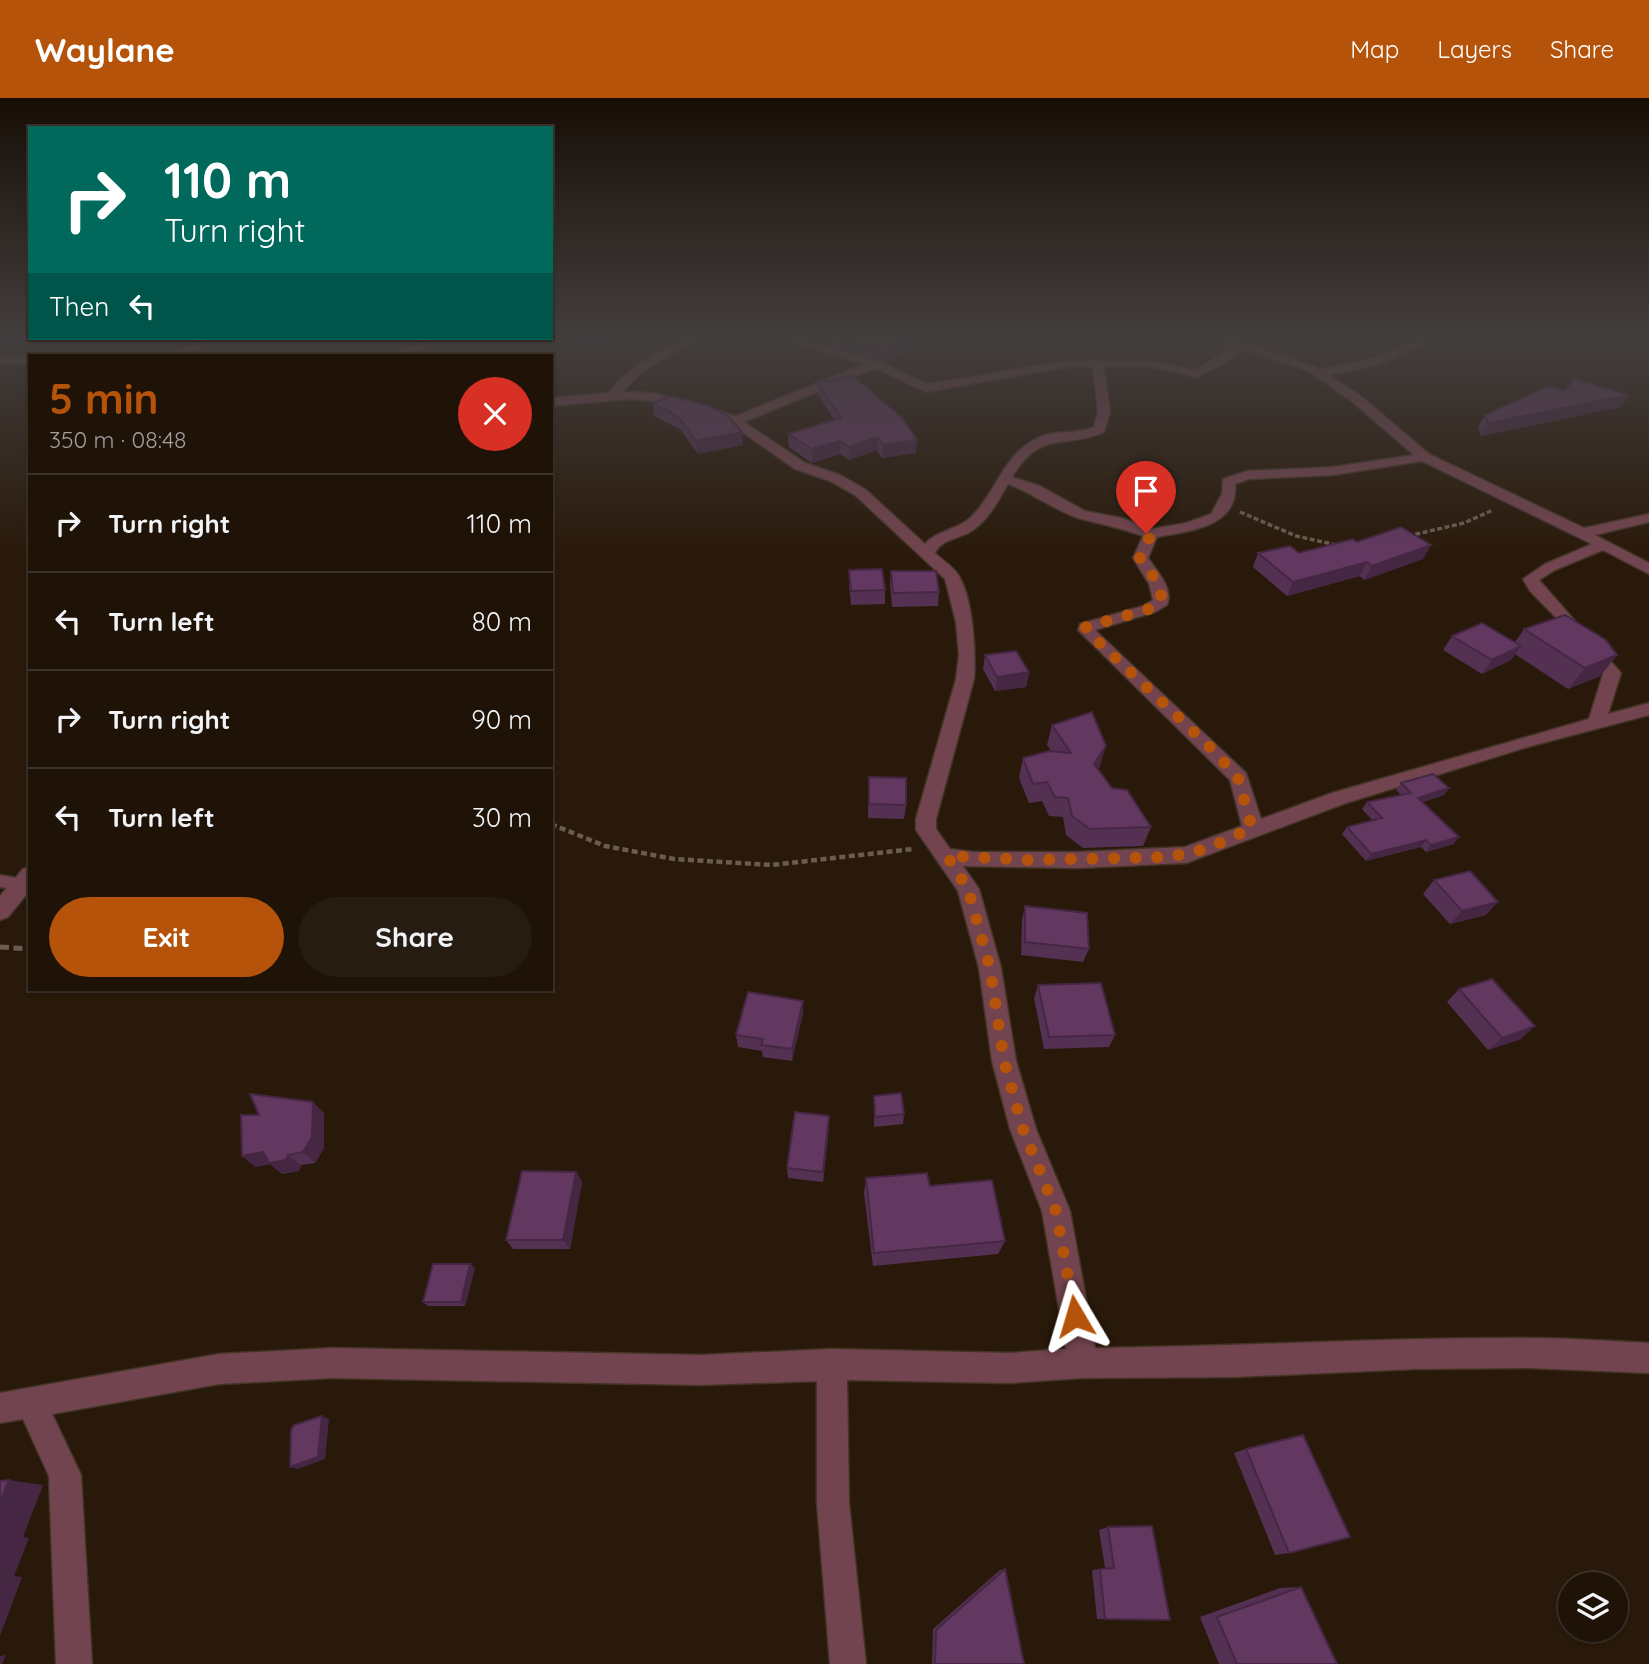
<!DOCTYPE html>
<html lang="en">
<head>
<meta charset="utf-8">
<style>
	body { margin:0; font-family:Quicksand,sans-serif; background:#271c12; color:#f1f3f6; height:100vh; display:flex; flex-direction:column; font-size:26px; white-space:nowrap }
	* { box-sizing:border-box; margin:0 }
	p { font-size:23px; color:#a19e9c }
	.icon { flex:none; width:38px; height:38px; fill:none; stroke:currentColor; stroke-width:2; stroke-linecap:round; stroke-linejoin:round }
	.map { position:relative; flex:1; overflow:hidden }
	.side { position:absolute; left:28px; top:256px; width:525px; height:637px; display:flex; flex-direction:column; background:#1f1308; border-radius:0px; box-shadow:0 2px 5px #0004,0 0 0 2px #3c3229 }
	.side>* { flex:none }
	.hud { position:absolute; left:28px; top:28px; width:525px; height:214px; border-radius:0px; box-shadow:0 2px 5px #0004,0 0 0 2px #3c3229; background:#00695c; color:#fff; overflow:hidden }
	.buttons { position:absolute; left:1558px; top:1474px; display:grid; gap:14px }
	.buttons a { display:grid; place-items:center; width:70px; height:70px; border-radius:50%; background:#1f1308; box-shadow:0 2px 5px #0004,0 0 0 2px #3c3229; font-size:35px }
	.pin { position:absolute; display:grid; place-items:center; width:60px; height:60px; color:#fff; margin:-72px -30px; border-radius:50% 50% 50% 0; rotate:-45deg; box-shadow:0 0 7px #0007 }
	.pin .icon { rotate:45deg }
	.me { position:absolute; width:77px; margin:-38px; rotate:353deg; stroke-linejoin:round; filter:drop-shadow(0 0 5px #0008) }
	.turn { display:flex; align-items:center; gap:24px; height:147px; padding:0 21px; font-size:32px }
	.turn .icon { width:91px; height:91px; stroke-width:2.5 }
	.turn b { display:block; font-size:49px; line-height:60px }
	.then { display:flex; align-items:center; height:66px; padding:0 21px; background:#0003; gap:14px; font-size:26px }
	.round { display:grid; place-items:center; flex:none; width:74px; height:74px; border-radius:37px; background:#271c12 }
	.overview { display:flex; align-items:center; justify-content:space-between; height:119px; padding:0 21px }
	h1 { font-size:42px; font-weight:800; line-height:52px; color:#b45309 }
	.button { display:flex; gap:14px; margin-top:auto; padding:14px 21px }
	.button a { flex:1; height:80px; border-radius:42px; background:#b45309; color:#fff; font-size:28px; font-weight:800; line-height:80px; text-align:center }
	.button a+a { background:#271c12; color:#f1f3f6 }
	ul { padding:0; list-style:none }
	li { display:flex; align-items:center; gap:21px; height:98px; padding:0 21px; border-top:2px solid #3c3229 }
	li div { flex:1 }
	li b { display:block; font-size:26px }
	li em { font-style:normal }
	header { display:flex; align-items:center; gap:42px; box-sizing:border-box; height:98px; padding:0 35px; background:#b45309; color:#fff }
	header strong { font-size:33px }
	nav { display:flex; gap:38px; margin-inline-start:auto; font-size:24px }
	.map>svg:first-child { display:block }
</style>
</head>
<body>
<header>
<strong>Waylane</strong>
<nav><a>Map</a><a>Layers</a><a>Share</a></nav>
</header>
<div class="map">
<svg width="1649" height="1566" viewBox="0 0 1649 1566">
	<rect width="100%" height="100%" fill="#29190a"/>
	<g fill="none" stroke-linecap="round" stroke-linejoin="round">
		<defs>
			<polygon id="lane" points="0,777 28,782 30,786 22,792 0,789"/>
			<g id="street">
				<polygon points="202,240 215,240 187,257 173,257"/>
				<polygon points="424,240 436,240 410,257 397,257"/>
				<path d="M688,240h12l-57,33 -21,21 31,1 83,23 128,-52 -80,-24 -1,-2h15l81,24 48,22 139,-23h86l44,9 30,-19 -2,-8 -10,-5h27l-3,3 83,28 52,-10 50,-21h13l-56,26 -51,11 33,22 67,57 155,74 65,-14v8l-54,13 54,28v11l-46,-24 -48,20 -16,10 82,93 -13,41 41,-11v12l-118,31 -185,57 -160,60 -108,5 -115,-2 16,23 22,79 15,93 20,68 34,82 25,137c144,-1 288,-11 432,-10 40,0 81,3 122,5v30l-120,-5 -114,1 -180,8 -152,1 -73,5 -163,-3 2,123 17,161h-36l-13,-161v-122l-117,4 -367,-7 -114,6 -167,30 29,61 11,189h-36l-7,-188 -26,-57 -23,4v-30l219,-39 114,-6 367,7 132,-6 178,4 56,-4 -24,-138 -32,-82 -18,-68 -13,-93 -21,-77 -42,-61v-11l40,-140 3,-24 -3,-33 -11,-43 -90,-84 -25,-14 -35,-12 -67,-47 -17,-6 -58,-15 -25,-2 -77,7v-8l58,-5c19,-28 50,-40 79,-55zM1236,249l73,24 45,32 60,52 -81,12 -86,4 -24,8 -1,15 -11,20 -25,9 -34,6 -30,-11 -37,-7 -45,-25 -28,-9c30,-49 51,-27 92,-45l6,-20 -6,-45h48l45,10 27,-13 12,-10zM1066,269h27l5,45 -4,15c-18,8 -40,2 -58,12 -33,16 -40,54 -65,78 -13,13 -34,13 -46,27l-60,-55 -25,-14 -35,-12 -61,-41 131,-54 51,24zM1422,363l170,83 -47,20 -22,15 7,12 38,39 35,44 -14,45 -257,74 -71,26 -15,-46 -151,-143 60,-18 12,-7c7,-16 -10,-34 -19,-47l9,-21c32,-6 82,-10 78,-53l14,-5 84,-4zM1008,386c25,9 46,26 70,34 22,6 43,10 65,18l-10,22 16,26 4,16 -10,6 -63,18 -2,6 152,150 12,46 -57,21 -107,5h-105l-23,-3 -14,-20v-10l38,-140c2,-28 -1,-79 -15,-103 -5,-9 -17,-16 -24,-23 7,-15 26,-14 38,-23 16,-11 25,-29 35,-46z"/>
				<rect x="0" y="259" width="30" height="6"/>
				<polygon points="30,769 30,792 8,819 0,822 0,798 23,771"/>
			</g>
		</defs>
		<!-- lane casing -->
		<use href="#lane" stroke="#433425" stroke-width="3"/>
		<!-- street casing -->
		<use href="#street" stroke="#433425" stroke-width="3"/>
		<!-- path-far2 -->
		<g stroke="#6b5c4f" stroke-width="3.5" stroke-dasharray="5 2.5" stroke-linecap="butt">
			<polyline points="1240,414 1296,438 1337,447"/>
			<polyline points="1408,438 1464,425 1493,412"/>
		</g>
		<!-- path-far1 -->
		<polyline stroke="#6b5c4f" stroke-width="4.5" stroke-dasharray="6 3.5" stroke-linecap="butt" points="551,726 605,748 674,761 772,767 913,751"/>
		<!-- path -->
		<polyline stroke="#6b5c4f" stroke-width="5" stroke-dasharray="9 4.5" stroke-linecap="butt" points="0,849 30,851"/>
		<!-- lane -->
		<use href="#lane" fill="#72444f" fill-rule="evenodd"/>
		<!-- street -->
		<use href="#street" fill="#72444f" fill-rule="evenodd"/>
	</g>
	<!-- wall -->
	<g fill="#543053">
		<polygon points="808,240 904,240 904,244 906,245 906,255 885,264"/>
		<polygon points="818,284 916,355 882,360 877,352 849,362 840,356 812,365 789,349 788,336 834,322 818,296"/>
		<polygon points="1564,293 1629,297 1621,309 1481,338 1478,329 1485,317"/>
		<polygon points="653,305 743,347 698,356 681,332 654,318"/>
		<polygon points="1357,444 1423,461 1364,482 1360,478 1287,498 1253,469 1258,455 1299,455"/>
		<polygon points="849,472 885,492 885,506 851,507 849,486"/>
		<polygon points="891,473 939,494 938,508 892,509 890,487"/>
		<polygon points="1524,531 1617,557 1600,578 1568,591 1515,556 1511,562 1482,576 1443,552 1452,538 1515,544"/>
		<polygon points="985,557 1029,574 1026,589 995,593 983,571"/>
		<polygon points="1052,627 1100,668 1098,671 1112,690 1151,729 1143,748 1083,750 1066,737 1063,719 1049,718 1042,703 1029,705 1019,680 1023,660 1052,654 1047,647"/>
		<polygon points="869,679 906,707 904,721 868,720"/>
		<polygon points="1401,685 1449,690 1444,697 1423,704 1454,746 1426,754 1421,749 1366,763 1342,736 1347,729 1373,723 1362,711 1367,704 1401,697 1396,692"/>
		<polygon points="1434,782 1486,817 1450,826 1423,796"/>
		<polygon points="1025,808 1089,851 1083,864 1021,857 1022,822"/>
		<polygon points="1038,887 1115,937 1109,949 1044,951 1034,900"/>
		<polygon points="1459,891 1521,941 1488,952 1447,904"/>
		<polygon points="803,903 803,915 792,963 763,959 762,953 738,949 736,937"/>
		<polygon points="874,998 904,1016 903,1026 874,1029"/>
		<polygon points="324,1015 324,1050 315,1065 301,1067 299,1073 282,1076 270,1066 255,1069 259,1017"/>
		<polygon points="829,1018 829,1029 823,1084 788,1080 787,1070"/>
		<polygon points="576,1074 582,1084 570,1151 513,1151 506,1142"/>
		<polygon points="866,1080 930,1088 1005,1143 998,1156 873,1168 864,1095"/>
		<polygon points="475,1170 465,1208 428,1208 423,1204"/>
		<polygon points="1246,1351 1289,1455 1275,1457 1234,1355"/>
		<polygon points="1108,1429 1170,1522 1097,1521 1092,1472 1105,1470 1099,1432"/>
		<polygon points="1005,1471 1024,1566 932,1566 933,1531 1000,1472"/>
		<polygon points="1301,1489 1337,1566 1219,1566 1200,1519 1280,1490"/>
	</g>
	<!-- shaded-wall -->
	<g fill="#452743">
		<polygon points="0,240 6,240 0,251"/>
		<polygon points="590,240 599,240 590,243"/>
		<polygon points="904,240 904,246 906,245 906,255 885,264 886,254 898,242"/>
		<polygon points="1629,297 1621,309 1481,338 1488,325"/>
		<polygon points="742,334 743,347 698,356 696,343"/>
		<polygon points="878,339 877,352 849,362 849,349"/>
		<polygon points="917,342 916,355 882,360 883,347"/>
		<polygon points="840,343 840,356 812,365 812,351"/>
		<polygon points="1431,447 1423,461 1364,482 1372,468"/>
		<polygon points="1367,464 1360,478 1287,498 1293,484"/>
		<polygon points="1521,548 1511,562 1482,576 1492,562"/>
		<polygon points="1617,557 1600,578 1568,591 1585,570"/>
		<polygon points="1029,574 1026,589 995,593 997,579"/>
		<polygon points="1106,648 1100,668 1088,685 1094,666"/>
		<polygon points="1449,690 1444,697 1413,707 1418,700"/>
		<polygon points="1459,739 1454,746 1426,754 1431,747"/>
		<polygon points="1426,742 1421,749 1366,763 1371,756"/>
		<polygon points="1498,804 1486,817 1450,826 1462,813"/>
		<polygon points="803,903 803,915 792,963 792,951"/>
		<polygon points="1535,928 1521,941 1488,952 1502,940"/>
		<polygon points="313,1004 324,1015 324,1050 315,1065 303,1054"/>
		<polygon points="829,1018 829,1029 823,1084 823,1074"/>
		<polygon points="263,1054 288,1057 301,1067 299,1073 282,1076 270,1066 255,1069 242,1058"/>
		<polygon points="576,1074 582,1084 570,1151 563,1142"/>
		<polygon points="470,1166 475,1170 465,1208 461,1204"/>
		<polygon points="322,1318 329,1321 325,1361 298,1371 290,1369"/>
		<polygon points="9,1382 43,1387 23,1439 29,1440 14,1478 22,1479 0,1538 0,1404"/>
		<polygon points="6,1557 2,1566 0,1566 0,1558"/>
	</g>
	<!-- building -->
	<g fill="#623860" stroke="#452743" stroke-width="2">
		<polygon points="838,240 903,240 898,242 906,245 886,254"/>
		<polygon points="853,278 901,319 917,342 883,347 878,339 849,349 840,343 812,351 788,336 841,320 818,284"/>
		<polygon points="1574,281 1629,297 1488,325 1485,317 1549,288 1564,293"/>
		<polygon points="671,298 709,308 727,317 742,334 696,343 679,319 653,305"/>
		<polygon points="1401,429 1431,447 1372,468 1367,464 1293,484 1258,455 1290,448 1299,455 1353,441 1357,444"/>
		<polygon points="882,471 885,492 851,493 849,472"/>
		<polygon points="891,473 936,473 939,494 893,495"/>
		<polygon points="1565,517 1606,542 1617,557 1585,570 1524,531"/>
		<polygon points="1482,525 1521,548 1492,562 1452,538"/>
		<polygon points="1016,553 1029,574 997,579 985,557"/>
		<polygon points="1092,614 1106,648 1094,666 1112,690 1127,692 1151,729 1090,731 1072,718 1068,700 1055,699 1047,684 1033,686 1023,660 1049,653 1071,655 1052,627"/>
		<polygon points="1433,676 1449,690 1418,700 1459,739 1431,747 1426,742 1371,756 1347,729 1382,720 1367,704 1411,695 1401,685"/>
		<polygon points="869,679 906,680 906,707 869,706"/>
		<polygon points="1470,773 1498,804 1462,813 1434,782"/>
		<polygon points="1025,808 1087,815 1089,851 1025,844"/>
		<polygon points="1492,881 1535,928 1502,940 1459,891"/>
		<polygon points="1101,885 1115,937 1049,939 1038,887"/>
		<polygon points="748,894 803,903 792,951 761,947 763,941 736,937"/>
		<polygon points="901,995 904,1016 875,1019 874,998"/>
		<polygon points="250,996 313,1004 312,1039 303,1054 288,1057 286,1062 269,1065 263,1054 242,1058 241,1017 259,1017"/>
		<polygon points="795,1014 829,1018 823,1074 787,1070"/>
		<polygon points="522,1073 576,1074 563,1142 506,1142"/>
		<polygon points="927,1075 930,1088 992,1082 1005,1143 874,1155 866,1080"/>
		<polygon points="433,1166 470,1166 461,1204 423,1204"/>
		<polygon points="322,1318 318,1359 290,1369 291,1332 294,1327"/>
		<polygon points="1303,1337 1350,1439 1289,1455 1246,1351"/>
		<polygon points="9,1382 0,1404 0,1383"/>
		<polygon points="1152,1428 1170,1522 1105,1521 1100,1471 1114,1470 1108,1429"/>
		<polygon points="1005,1471 1024,1566 935,1566 936,1532"/>
		<polygon points="1301,1489 1337,1566 1237,1566 1217,1519"/>
	</g>
	<!-- sky -->
	<linearGradient id="sky" x2="0" y2="1"><stop stop-color="#170e06"/><stop offset="0.52" stop-color="#433e3e"/><stop offset="1" stop-color="#433e3e" stop-opacity="0"/></linearGradient>
	<rect width="1649" height="459" fill="url(#sky)"/>
	<g fill="none" stroke-linecap="round" stroke-linejoin="round">
		<!-- route -->
		<path stroke="#b45309" stroke-width="12" stroke-dasharray="0 21.6" d="M1075,1218l-19,-105 -33,-82 -19,-68 -14,-93 -22,-79 -21,-33 83,4 140,-3 39,-9 43,-20 -14,-50 -25,-28 -127,-120v-3l63,-18 12,-7c2,-17 -12,-31 -21,-44l11,-24 -5,-1"/>
	</g>
</svg>
<div class="buttons">
<a><svg class="icon" aria-label="layers" viewBox="0 0 24 24"><path d="M12 4l9 5-9 5-9-5zM3 14l9 5 9-5"/></svg></a>
</div>
<div class="pin" style="left:1146px;top:435px;background:#d93025"><svg class="icon" aria-label="arrive" viewBox="0 0 24 24"><path d="M6 21V4h12l-3 4 3 4H6"/></svg></div>
<svg class="me" style="left:1075px;top:1218px" viewBox="-20 -20 40 40"><path d="M0-17L14 15 0 8-14 15z" fill="#b45309" stroke="#fff" stroke-width="4"/></svg>
<div class="hud">
<div class="turn"><svg class="icon" aria-label="right" viewBox="0 0 24 24"><path d="M7 20v-9h11M14 6l5 5-5 5"/></svg><div><b>110 m</b>Turn right</div></div>
<div class="then">Then<svg class="icon" aria-label="left" viewBox="0 0 24 24"><path d="M17 20v-9H6M10 6l-5 5 5 5"/></svg></div>
</div>
<section class="side">
<div class="overview"><div><h1>5 min</h1><p>350 m · 08:48</p></div><a class="round" style="background:#d93025;color:#fff"><svg class="icon" aria-label="close" viewBox="0 0 24 24"><path d="M6 6l12 12M18 6L6 18"/></svg></a></div>
<ul>
<li><svg class="icon" aria-label="right" viewBox="0 0 24 24"><path d="M7 20v-9h11M14 6l5 5-5 5"/></svg><div><b>Turn right</b></div><em>110 m</em></li>
<li><svg class="icon" aria-label="left" viewBox="0 0 24 24"><path d="M17 20v-9H6M10 6l-5 5 5 5"/></svg><div><b>Turn left</b></div><em>80 m</em></li>
<li><svg class="icon" aria-label="right" viewBox="0 0 24 24"><path d="M7 20v-9h11M14 6l5 5-5 5"/></svg><div><b>Turn right</b></div><em>90 m</em></li>
<li><svg class="icon" aria-label="left" viewBox="0 0 24 24"><path d="M17 20v-9H6M10 6l-5 5 5 5"/></svg><div><b>Turn left</b></div><em>30 m</em></li>
</ul>
<div class="button"><a>Exit</a><a>Share</a></div>
</section>
</div>
</body>
</html>
